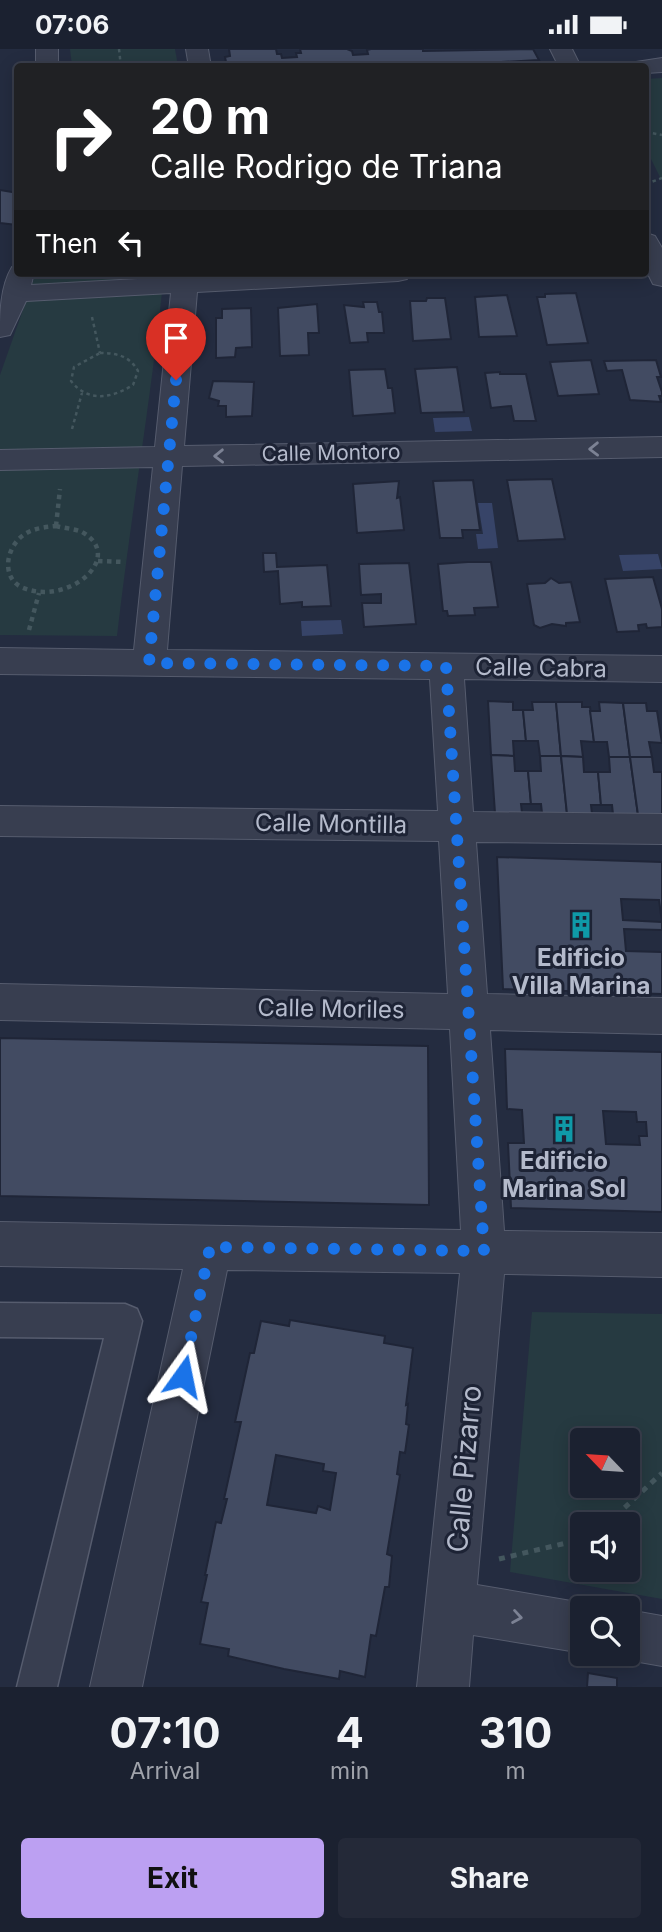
<!DOCTYPE html>
<html lang="en">
<head>
<meta charset="utf-8">
<style>
	body { margin:0; font-family:Inter,sans-serif; background:#242938; color:#f1f3f6; height:100vh; display:flex; flex-direction:column; font-size:26px; white-space:nowrap }
	* { box-sizing:border-box; margin:0 }
	p { font-size:23px; color:#a0a3ab }
	.icon { flex:none; width:38px; height:38px; fill:none; stroke:currentColor; stroke-width:2; stroke-linecap:round; stroke-linejoin:round }
	.map { position:relative; height:1638px; overflow:hidden }
	.sheet { display:flex; flex-direction:column; background:#1b2130; flex:1 }
	.sheet>* { flex:none }
	.guide { position:absolute; left:14px; top:14px; width:635px; height:214px; border-radius:7px; box-shadow:0 4px 18px #0003,0 0 0 2px #393e4c; background:#202124; color:#fff; overflow:hidden }
	.needle { width:46px; rotate:295deg }
	.buttons { position:absolute; left:570px; top:1379px; display:grid; gap:14px }
	.buttons a { display:grid; place-items:center; width:70px; height:70px; border-radius:7px; background:#1b2130; box-shadow:0 4px 18px #0003,0 0 0 2px #393e4c; font-size:35px }
	.pin { position:absolute; display:grid; place-items:center; width:60px; height:60px; color:#fff; margin:-72px -30px; border-radius:50% 50% 50% 0; rotate:-45deg; box-shadow:0 0 7px #0007 }
	.pin .icon { rotate:45deg }
	.me { position:absolute; width:77px; margin:-38px; rotate:12deg; stroke-linejoin:round; filter:drop-shadow(0 0 5px #0008) }
	.turn { display:flex; align-items:center; gap:24px; height:147px; padding:0 21px; font-size:32px }
	.turn .icon { width:91px; height:91px; stroke-width:2.5 }
	.turn b { display:block; font-size:49px; line-height:60px }
	.then { display:flex; align-items:center; height:66px; padding:0 21px; background:#0003; gap:14px; font-size:26px }
	.eta { display:flex; justify-content:space-evenly; align-items:center; height:119px; text-align:center }
	.eta b { font-size:42px; font-weight:700; line-height:49px }
	.button { display:flex; gap:14px; margin-top:auto; padding:14px 21px }
	.button a { flex:1; height:80px; border-radius:7px; background:#bca0f2; color:#111; font-size:28px; font-weight:700; line-height:80px; text-align:center }
	.button a+a { background:#242938; color:#f1f3f6 }
	.status { display:flex; justify-content:space-between; align-items:center; height:49px; padding:0 35px; background:#1b2130; direction:ltr }
	.status svg { height:19px; fill:currentColor }
	.map>svg:first-child { display:block }
</style>
</head>
<body>
<div class="status"><b>07:06</b><svg viewBox="0 0 49 12"><path d="M0 12V9h3v3zM5 12V6h3v6zM10 12V3h3v9zM15 12V0h3v12zM26 1h20v11H26zM47 4h2v5h-2z"/></svg></div>
<div class="map">
<svg width="662" height="1638" viewBox="0 0 662 1638">
	<rect width="100%" height="100%" fill="#242c40"/>
	<!-- green -->
	<g fill="#263a41" fill-rule="evenodd">
		<polygon points="70,0 175,0 178,17 72,17"/>
		<polygon points="662,29 662,132 646,100 646,30"/>
		<path d="M36,224h128c-12,121 -33,241 -47,363l-117,-1v-260z"/>
		<path d="M532,1263l130,2v285l-152,-27zM583,1391h45v46h-45zM628,1475v46h-45v-46z"/>
	</g>
	<!-- water -->
	<g fill="#374468">
		<polygon points="469,368 472,382 435,383 433,369"/>
		<polygon points="478,454 492,454 498,499 478,500 476,485 483,485"/>
		<polygon points="658,505 662,520 623,522 619,506"/>
		<polygon points="341,571 343,585 302,587 301,572"/>
	</g>
	<!-- building -->
	<g fill="#424b62" stroke="#1f2537" stroke-width="2" fill-rule="evenodd">
		<polygon points="229,0 276,0 277,5 281,5 282,9 297,8 296,4 301,4 300,0 347,0 352,2 353,6 368,5 367,1 371,0 423,0 423,2 533,0 539,11 412,18 217,18 216,13 226,13 225,8 230,7"/>
		<polygon points="0,141 18,144 17,176 0,174"/>
		<polygon points="576,244 588,294 547,296 537,248 545,248 545,245"/>
		<polygon points="507,246 517,287 479,288 475,248"/>
		<polygon points="427,249 445,249 451,290 413,292 410,252 426,252"/>
		<polygon points="363,253 377,253 379,263 382,263 384,284 367,284 368,293 350,294 344,256 364,258"/>
		<polygon points="317,255 319,284 308,284 309,306 280,307 278,259"/>
		<polygon points="251,259 252,298 236,299 235,308 216,309 216,269 222,269 222,260"/>
		<polygon points="591,311 599,345 558,347 550,313"/>
		<polygon points="656,311 661,328 657,328 662,343 662,347 659,347 661,353 630,351 622,321 607,322 604,312"/>
		<polygon points="457,318 464,363 421,364 415,320"/>
		<polygon points="385,320 388,339 392,339 395,364 353,367 349,321"/>
		<polygon points="500,323 500,325 526,325 536,372 514,372 511,357 491,359 485,324"/>
		<polygon points="213,332 254,333 252,367 226,368 226,357 218,357 219,352 209,349"/>
		<polygon points="552,430 565,490 518,492 507,431"/>
		<polygon points="473,431 480,481 462,481 463,489 440,489 433,432"/>
		<polygon points="399,432 397,449 400,448 404,481 357,484 353,435"/>
		<polygon points="263,504 276,504 277,518 327,516 331,557 302,558 302,553 280,555 278,522 264,523"/>
		<polygon points="468,513 491,513 498,558 474,559 475,566 448,567 447,562 443,562 438,515"/>
		<polygon points="409,514 416,575 364,578 362,554 381,554 381,545 361,546 359,515"/>
		<polygon points="653,528 662,560 662,578 647,579 646,575 638,576 639,582 617,583 605,530"/>
		<polygon points="551,529 559,534 571,533 580,573 566,574 566,577 552,575 540,579 534,576 527,535 545,534"/>
		<polygon points="488,652 513,653 513,661 523,661 526,692 513,692 514,707 491,706"/>
		<polygon points="532,653 556,653 561,707 540,707 538,692 526,692 523,661 533,661"/>
		<polygon points="556,653 582,653 582,658 590,658 594,693 581,692 583,708 561,707"/>
		<polygon points="599,653 623,654 630,708 609,708 607,693 594,693 590,662 600,662"/>
		<polygon points="623,654 646,654 647,662 657,662 662,694 649,693 652,708 630,708"/>
		<polygon points="491,706 514,707 515,722 528,722 531,755 521,755 522,764 495,764"/>
		<polygon points="540,707 561,707 567,765 542,764 541,755 531,755 528,722 541,722"/>
		<polygon points="561,707 583,708 584,723 598,723 601,756 591,756 592,765 567,765"/>
		<polygon points="609,708 630,708 638,766 613,765 612,756 601,756 598,723 610,723"/>
		<polygon points="630,708 652,708 654,723 662,723 662,766 638,766"/>
		<path d="M497,808l165,5v68l-38,-1 2,22 36,1v42l-159,-5zM621,850l38,1 3,22 -39,-2z"/>
		<polygon points="0,989 428,997 429,1156 0,1147"/>
		<path d="M505,1000l157,3v160l-151,-4 -3,-65h16l-2,-33 -15,-1zM603,1062l33,1 1,10h9l1,14h-8l1,9 -34,-1z"/>
		<path d="M290,1271l95,16 -1,7 29,5 -7,57 2,-1 -2,20 3,1 -4,28 -5,-1 -3,22 3,1 -13,79 5,2 -3,31h-4l-9,49 -5,-1 -6,42 -25,-6 -1,8 -55,-10 -56,-13 1,-7 -29,-5 8,-41 -7,-1 6,-27h-2l11,-53 5,1 6,-24h-3l17,-77h-6l15,-69h4l7,-32 28,5zM276,1406l48,9 -1,7 13,2 -6,37 -12,-4 -2,7 -49,-8z"/>
		<polygon points="588,1624 617,1629 617,1638 587,1638"/>
	</g>
	<g fill="none" stroke-linecap="round" stroke-linejoin="round">
		<defs>
			<polygon id="pedestrian" points="0,1254 125,1255 137,1260 142,1272 57,1638 17,1638 104,1289 0,1288"/>
			<g id="minor">
				<rect x="36" y="0" width="22" height="18"/>
				<polygon points="186,0 208,0 211,18 189,18"/>
				<polygon points="550,0 572,0 581,18 559,18"/>
				<polygon points="662,9 662,23 646,24 646,18 633,18 636,13"/>
				<polygon points="646,184 655,187 662,199 662,237 653,235 646,221"/>
				<path d="M18,217v7h16l-3,12 142,-8v-4h26v3l56,-3h156l-4,6 -9,2 -201,11 -13,154 478,-9v20l-480,9 -15,184 495,6v26l-198,-3 9,133 189,2v30l-186,-2 11,152 175,4v36l-172,-4 14,201 158,2v44l-158,-3 -27,311 106,18 13,5h-13v45l-110,-18 -4,52h-52l43,-414 -233,-3 -85,417h-52l93,-418 -183,-3v-44l461,8 -11,-201 -450,-9v-36l448,10 -9,-153 -439,-5v-30l438,5 -8,-132 -430,-5v-26l134,2 19,-183 -153,3v-20l155,-3 16,-154 -145,8 -16,34 -10,2c0,-23 0,-50 12,-70z"/>
				<polygon points="628,1561 662,1567 662,1617 628,1611 612,1605 628,1605"/>
			</g>
		</defs>
		<!-- pedestrian casing -->
		<use href="#pedestrian" stroke="#565c6e" stroke-width="3"/>
		<!-- minor casing -->
		<use href="#minor" stroke="#565c6e" stroke-width="2"/>
		<!-- path-far2 -->
		<g stroke="#44575e" stroke-width="2.5" stroke-dasharray="3.5 3.5" stroke-linecap="butt">
			<polyline points="119,0 121,18"/>
			<polyline points="646,83 662,86"/>
			<polyline points="646,135 662,129"/>
			<polyline points="92,268 100,304"/>
			<path d="M100,304c16,0 30,3 38,18l-5,14c-21,13 -45,18 -62,-4l3,-14z"/>
			<polyline points="72,380 82,344"/>
		</g>
		<!-- path-far1 -->
		<g stroke="#44575e" stroke-width="4.5" stroke-dasharray="4.5 4.5" stroke-linecap="butt">
			<path d="M56,477c8,2 19,3 26,6 45,25 -15,76 -61,55 -21,-11 -14,-42 4,-53 9,-6 21,-7 31,-8z"/>
			<polyline points="56,477 60,440"/>
			<polyline points="98,512 125,513"/>
			<polyline points="29,581 39,544"/>
		</g>
		<!-- path -->
		<g stroke="#44575e" stroke-width="5" stroke-dasharray="6 6" stroke-linecap="butt">
			<polyline points="607,1475 662,1424"/>
			<polyline points="499,1510 583,1490"/>
		</g>
		<!-- pedestrian -->
		<use href="#pedestrian" fill="#383e50" fill-rule="evenodd"/>
		<!-- minor -->
		<use href="#minor" fill="#383e50" fill-rule="evenodd"/>
	</g>
	<!-- one-way arrows -->
	<defs><path id="oneway-chevron" d="M-2-3.5L2.5 0L-2 3.5" fill="none" stroke-width="1.6" stroke-linecap="round" stroke-linejoin="round" transform="scale(1.75)"/></defs>
	<g stroke="#7c8294">
		<use href="#oneway-chevron" transform="translate(594 400) rotate(179)"/>
		<use href="#oneway-chevron" transform="translate(219 407) rotate(179)"/>
		<use href="#oneway-chevron" transform="translate(517 1568) rotate(9)"/>
	</g>
	<g fill="none" stroke-linecap="round" stroke-linejoin="round">
		<!-- route -->
		<polyline stroke="#1a73e8" stroke-width="12" stroke-dasharray="0 21.6" points="176,331 149,614 446,617 484,1202 210,1198 183,1327"/>
	</g>
	<!-- icons -->
	<defs>
		<symbol id="building-bare" viewBox="-9 -9 18 18"><path d="M-4-6H4V6H1V3H-1V6H-4ZM-2.5-4.3h1.7v1.8h-1.7ZM.8-4.3h1.7v1.8H.8ZM-2.5-1h1.7V.8h-1.7ZM.8-1h1.7V.8H.8Z" fill="#0f9aa8" stroke="#1d2335" stroke-width="2.5" paint-order="stroke"/></symbol>
	</defs>
	<g fill-rule="evenodd">
		<use href="#building-bare" x="562" y="857" width="38" height="38"/>
		<use href="#building-bare" x="545" y="1061" width="38" height="38"/>
	</g>
	<g text-anchor="middle" stroke-width="6" stroke-linejoin="round" paint-order="stroke">
		<!-- far-street labels -->
		<g font-size="21" fill="#b4bacb" stroke="#1d2335">
			<text transform="translate(331 404) rotate(-1)" y="7">Calle Montoro</text>
		</g>
		<!-- street labels -->
		<g font-size="24" fill="#b4bacb" stroke="#1d2335">
			<text transform="translate(541 619) rotate(1)" y="8">Calle Cabra</text>
			<text transform="translate(331 775) rotate(1)" y="8">Calle Montilla</text>
			<text transform="translate(331 960) rotate(1)" y="8">Calle Moriles</text>
		</g>
		<!-- poi labels -->
		<g font-size="24" font-weight="bold" fill="#b4bacb" stroke="#1d2335">
			<text x="581" y="917">Edificio<tspan x="581" dy="28">Villa Marina</tspan></text>
			<text x="564" y="1120">Edificio<tspan x="564" dy="28">Marina Sol</tspan></text>
		</g>
		<!-- near-street labels -->
		<g font-size="28" fill="#b4bacb" stroke="#1d2335">
			<text transform="translate(464 1420) rotate(-85)" y="10">Calle Pizarro</text>
		</g>
	</g>
</svg>
<div class="buttons">
<a><svg class="needle" viewBox="-14 -14 28 28"><path d="M0-13l5 13h-10z" fill="#e53935"/><path d="M0 13l5-13h-10z" fill="#a0a3ab"/></svg></a>
<a><svg class="icon" aria-label="sound" viewBox="0 0 24 24"><path d="M4 9h4l5-4v14l-5-4H4zM17 9q2 3 0 6"/></svg></a>
<a><svg class="icon" aria-label="search" viewBox="0 0 24 24"><circle cx="10" cy="10" r="6"/><path d="M15 15l6 6"/></svg></a>
</div>
<div class="pin" style="left:176px;top:331px;background:#d93025"><svg class="icon" aria-label="arrive" viewBox="0 0 24 24"><path d="M6 21V4h12l-3 4 3 4H6"/></svg></div>
<svg class="me" style="left:183px;top:1327px" viewBox="-20 -20 40 40"><path d="M0-17L14 15 0 8-14 15z" fill="#1a73e8" stroke="#fff" stroke-width="4"/></svg>
<div class="guide">
<div class="turn"><svg class="icon" aria-label="right" viewBox="0 0 24 24"><path d="M7 20v-9h11M14 6l5 5-5 5"/></svg><div><b>20 m</b>Calle Rodrigo de Triana</div></div>
<div class="then">Then<svg class="icon" aria-label="left" viewBox="0 0 24 24"><path d="M17 20v-9H6M10 6l-5 5 5 5"/></svg></div>
</div>
</div>
<section class="sheet">
<div class="eta">
<div><b>07:10</b><p>Arrival</p></div>
<div><b>4</b><p>min</p></div>
<div><b>310</b><p>m</p></div>
</div>
<div class="button"><a>Exit</a><a>Share</a></div>
</section>
</body>
</html>
